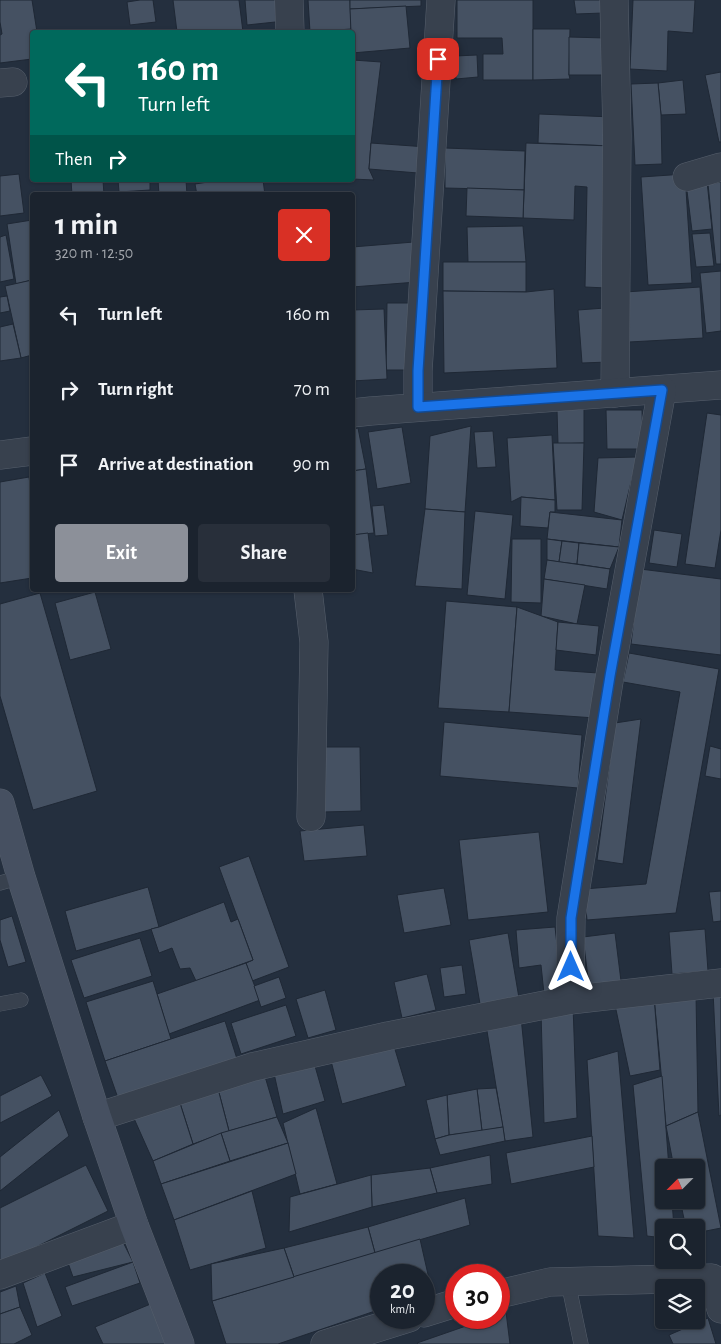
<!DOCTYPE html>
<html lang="en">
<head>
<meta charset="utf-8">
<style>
	body { margin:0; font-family:"Alegreya Sans",sans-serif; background:#282f3a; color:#f1f3f6; height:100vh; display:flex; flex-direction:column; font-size:19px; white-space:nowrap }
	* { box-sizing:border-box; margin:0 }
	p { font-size:16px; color:#a0a4aa }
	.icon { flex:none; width:28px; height:28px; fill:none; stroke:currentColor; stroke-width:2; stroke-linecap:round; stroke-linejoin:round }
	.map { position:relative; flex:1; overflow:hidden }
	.sheet { position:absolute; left:30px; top:192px; width:325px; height:400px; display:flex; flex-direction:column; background:#1b232e; border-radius:5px; box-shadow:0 1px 4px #0004,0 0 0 1px #39404a }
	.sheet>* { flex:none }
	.guide { position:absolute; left:30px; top:30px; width:325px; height:152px; border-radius:5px; box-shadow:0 1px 4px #0004,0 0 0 1px #39404a; background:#00695c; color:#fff; overflow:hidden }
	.needle { width:32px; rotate:246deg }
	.buttons { position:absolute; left:655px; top:1159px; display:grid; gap:10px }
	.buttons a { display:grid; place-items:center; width:50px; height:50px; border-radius:5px; background:#1b232e; box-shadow:0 1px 4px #0004,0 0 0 1px #39404a; font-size:25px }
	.speed { position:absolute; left:370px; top:1264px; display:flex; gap:10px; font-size:25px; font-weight:700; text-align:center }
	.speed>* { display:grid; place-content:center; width:65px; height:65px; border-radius:50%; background:#1b232e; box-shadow:0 1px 4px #0004,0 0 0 1px #39404a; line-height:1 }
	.speed small { font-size:12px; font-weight:400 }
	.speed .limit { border:8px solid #d22; background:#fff; color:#111 }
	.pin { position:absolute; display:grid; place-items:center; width:42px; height:42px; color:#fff; margin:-21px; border-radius:10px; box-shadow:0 2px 8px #0006 }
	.me { position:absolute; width:55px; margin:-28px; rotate:0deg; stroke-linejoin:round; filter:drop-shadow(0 0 4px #0008) }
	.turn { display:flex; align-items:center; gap:18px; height:105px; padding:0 25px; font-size:22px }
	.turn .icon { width:65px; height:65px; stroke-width:2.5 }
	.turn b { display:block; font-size:35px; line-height:42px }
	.then { display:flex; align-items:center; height:48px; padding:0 25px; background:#0003; gap:10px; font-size:19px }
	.round { display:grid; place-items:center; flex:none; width:52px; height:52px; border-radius:5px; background:#282f3a }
	.headline { display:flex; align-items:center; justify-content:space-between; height:85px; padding:0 25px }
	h1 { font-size:30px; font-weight:700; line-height:38px }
	.cta { display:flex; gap:10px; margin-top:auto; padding:10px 25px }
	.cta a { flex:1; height:58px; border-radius:5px; background:#8c9099; color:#fff; font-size:20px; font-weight:700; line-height:58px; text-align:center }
	.cta a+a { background:#282f3a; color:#f1f3f6 }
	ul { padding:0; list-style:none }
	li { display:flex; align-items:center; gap:15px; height:75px; padding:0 25px }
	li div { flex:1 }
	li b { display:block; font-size:19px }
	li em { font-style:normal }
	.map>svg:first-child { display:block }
</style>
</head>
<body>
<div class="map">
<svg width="721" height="1344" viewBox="0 0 721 1344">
	<rect width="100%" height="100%" fill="#242f3e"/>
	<!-- building -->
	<g fill="#455162" stroke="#1f2835">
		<polygon points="0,0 32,0 37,32 32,32 32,59 0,63 0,35 2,34 0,22"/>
		<polygon points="140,0 153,0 156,22 130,25 127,2"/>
		<polygon points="173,0 239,0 243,32 177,32"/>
		<polygon points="245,0 282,0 285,21 247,25"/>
		<polygon points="308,0 350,0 351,29 310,32"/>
		<polygon points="350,0 421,0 421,6 350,9"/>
		<polygon points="457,0 533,0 533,80 483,80 483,54 503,54 502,38 457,38"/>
		<polygon points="574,0 603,0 603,13 576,14"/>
		<polygon points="633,0 695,0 693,33 668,31 667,71 630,69"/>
		<polygon points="406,6 410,48 352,53 352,32 351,32 350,9"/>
		<polygon points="533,29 570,29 569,75 570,79 533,80"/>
		<polygon points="569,37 606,38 605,75 569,75"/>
		<polygon points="477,55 478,77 456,79 455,56"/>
		<polygon points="353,60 381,62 371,143 369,169 374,180 352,179"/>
		<polygon points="721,72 721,142 719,142 705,75"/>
		<polygon points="683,80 686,114 661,115 658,83"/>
		<polygon points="658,83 661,115 662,164 635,165 631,84"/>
		<polygon points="539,114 613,117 612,146 538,143"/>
		<polygon points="371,143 427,147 418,173 369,169"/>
		<polygon points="526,143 612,146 607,288 585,287 587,187 575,186 574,220 523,218"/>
		<polygon points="445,148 525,151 524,190 445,188"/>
		<polygon points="19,174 24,213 0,216 0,176"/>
		<polygon points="685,174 692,283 648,285 641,177"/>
		<polygon points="71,180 103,180 104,195 72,195"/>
		<polygon points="118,180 150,180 150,190 119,192"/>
		<polygon points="158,180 186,180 187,195 159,195"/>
		<polygon points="221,180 263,180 265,195 197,195 195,184"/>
		<polygon points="707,181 712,229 692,231 686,183"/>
		<polygon points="721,182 721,264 716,264 708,184"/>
		<polygon points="467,188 524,190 523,218 466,216"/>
		<polygon points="32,220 32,280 16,284 7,224"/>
		<polygon points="523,226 526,262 468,262 467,227"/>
		<polygon points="710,233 714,266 696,267 692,234"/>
		<polygon points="6,235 14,279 0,282 0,237"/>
		<polygon points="414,242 417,282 352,287 352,247"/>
		<polygon points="443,262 526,262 526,292 443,291"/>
		<polygon points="721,271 721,331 706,333 700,273"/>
		<polygon points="32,280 32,355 21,358 5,286"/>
		<polygon points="700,287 703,338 629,342 625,292"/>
		<polygon points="554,289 557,368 444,373 443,291 526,292"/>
		<polygon points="7,296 10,311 0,313 0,297"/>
		<polygon points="387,303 416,303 415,370 386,370"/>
		<polygon points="605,308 608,362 582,363 578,310"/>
		<polygon points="384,309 387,379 352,381 352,310"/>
		<polygon points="13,324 21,358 0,361 0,327"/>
		<polygon points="584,409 584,443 558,444 557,410"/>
		<polygon points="606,410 642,410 643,449 607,449"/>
		<polygon points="707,413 721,415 721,530 715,568 685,564"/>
		<polygon points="471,426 465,512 425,509 430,436"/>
		<polygon points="402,427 411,483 377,489 368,432"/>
		<polygon points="358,428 366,469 352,471 352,429"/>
		<polygon points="493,431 496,467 477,468 474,432"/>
		<polygon points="552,435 555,500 521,497 511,502 507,438"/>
		<polygon points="553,443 584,443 582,510 557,510"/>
		<polygon points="637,457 622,520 594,512 598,458"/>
		<polygon points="366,469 374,533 352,535 352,471"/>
		<polygon points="29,477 32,499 32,578 0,583 0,482"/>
		<polygon points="521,497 555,500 555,512 550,512 548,528 520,526"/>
		<polygon points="384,505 388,535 375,536 372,506"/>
		<polygon points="425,509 465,512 462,589 415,586"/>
		<polygon points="475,511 513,515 505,599 467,595"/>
		<polygon points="550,512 622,520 619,547 547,539"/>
		<polygon points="654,530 682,534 677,567 649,563"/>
		<polygon points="368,533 373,573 352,569 352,535"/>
		<polygon points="512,539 541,539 541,603 511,602"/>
		<polygon points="547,539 562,541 559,562 547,560"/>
		<polygon points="562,541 579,543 577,564 559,562"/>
		<polygon points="579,543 619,547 610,569 577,564"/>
		<polygon points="547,560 610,569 607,589 544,579"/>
		<polygon points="640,569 721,579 721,655 631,644"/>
		<polygon points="544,579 585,585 577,624 541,616"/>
		<polygon points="95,592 111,649 70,660 55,603"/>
		<polygon points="40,593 97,791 33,810 0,696 0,604"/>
		<polygon points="446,601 517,607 509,712 438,708"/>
		<polygon points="517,607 558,622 555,670 598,673 595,718 509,712"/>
		<polygon points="558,622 599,626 596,655 556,650"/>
		<polygon points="629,653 719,669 676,913 587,920 584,889 646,884 680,692 623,682"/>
		<polygon points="641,719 623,864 597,860 615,723"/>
		<polygon points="444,722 582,735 578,788 440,776"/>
		<polygon points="710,746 721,749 721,779 705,776"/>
		<polygon points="321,747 360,747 361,811 323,812"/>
		<polygon points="364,825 367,856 304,861 300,831"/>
		<polygon points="539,832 548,912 468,920 459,840"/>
		<polygon points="249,856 289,967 252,981 246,963 253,960 219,867"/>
		<polygon points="148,887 159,927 76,951 65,911"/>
		<polygon points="444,888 451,925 404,933 397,895"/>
		<polygon points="721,891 721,921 713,922 709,892"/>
		<polygon points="224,902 231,922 238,919 253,960 196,981 190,968 180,969 172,948 159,953 151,929 159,927"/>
		<polygon points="12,916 26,962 8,967 0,940 0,920"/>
		<polygon points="555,927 561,981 544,994 541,965 519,968 516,930"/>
		<polygon points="705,929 708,971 672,974 669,932"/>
		<polygon points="508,933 519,998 480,1004 469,940"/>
		<polygon points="615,933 621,981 589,986 583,937"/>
		<polygon points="140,938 152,976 84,998 71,960"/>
		<polygon points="246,963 260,1000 169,1034 157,994"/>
		<polygon points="462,965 466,994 444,997 440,968"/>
		<polygon points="427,974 436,1010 402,1018 394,982"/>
		<polygon points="279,977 286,998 261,1007 254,986"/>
		<polygon points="153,981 171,1039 105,1061 86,1002"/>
		<polygon points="325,990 336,1030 308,1038 296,999"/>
		<polygon points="721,990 721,1115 719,1116 713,991"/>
		<polygon points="696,994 698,1112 666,1126 654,997"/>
		<polygon points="654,997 660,1070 630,1076 615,1005"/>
		<polygon points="286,1005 296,1036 241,1054 231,1023"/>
		<polygon points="573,1005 577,1118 544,1123 541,1011"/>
		<polygon points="521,1017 533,1137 505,1141 486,1025"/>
		<polygon points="225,1021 238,1062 119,1101 105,1061"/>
		<polygon points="394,1046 406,1086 342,1104 330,1057"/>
		<polygon points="618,1051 634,1238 598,1236 587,1060"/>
		<polygon points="313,1059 325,1101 283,1114 273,1069"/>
		<polygon points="264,1073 277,1117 229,1131 217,1085"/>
		<polygon points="41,1075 52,1096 0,1123 0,1096"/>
		<polygon points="662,1076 669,1168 664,1168 664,1200 672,1200 674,1228 664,1228 664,1238 647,1236 633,1085"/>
		<polygon points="217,1085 229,1131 193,1144 179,1100"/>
		<polygon points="496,1088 503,1127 482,1131 477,1089"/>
		<polygon points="477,1089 482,1131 449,1135 447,1095"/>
		<polygon points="447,1095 449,1135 435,1139 426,1100"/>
		<polygon points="179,1100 193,1144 153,1161 132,1114"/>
		<polygon points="316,1108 337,1184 300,1194 283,1123"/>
		<polygon points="59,1110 69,1136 0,1191 0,1157"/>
		<polygon points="698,1112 721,1228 696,1233 696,1228 686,1228 680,1200 696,1200 696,1168 674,1168 666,1126"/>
		<polygon points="277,1117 288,1143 230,1161 221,1133"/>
		<polygon points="503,1127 505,1141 440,1155 435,1139 449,1135"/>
		<polygon points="221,1133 230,1161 161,1184 153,1161"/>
		<polygon points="592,1136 594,1167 511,1184 506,1153"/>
		<polygon points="288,1143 296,1174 174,1220 161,1184"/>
		<polygon points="490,1155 492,1184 437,1193 430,1168"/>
		<polygon points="86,1165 108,1211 0,1265 0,1208"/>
		<polygon points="430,1168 437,1193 372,1207 371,1175"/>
		<polygon points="371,1175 372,1207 289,1232 290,1197"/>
		<polygon points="252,1191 266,1248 190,1270 174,1220"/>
		<polygon points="465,1198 470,1225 375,1253 368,1227"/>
		<polygon points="368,1227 375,1253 294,1277 284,1248"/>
		<polygon points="420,1239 432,1292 424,1294 424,1275 381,1275 381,1309 278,1344 226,1344 212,1301"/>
		<polygon points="123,1242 133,1262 73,1277 67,1260"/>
		<polygon points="284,1248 294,1277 212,1301 211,1264"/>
		<polygon points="133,1262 140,1283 72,1306 65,1287"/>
		<polygon points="45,1273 62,1316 37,1327 23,1283"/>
		<polygon points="16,1286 20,1307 0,1314 0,1292"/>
		<polygon points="153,1303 168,1343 165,1344 103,1344 95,1327"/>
		<polygon points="20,1307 32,1335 14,1344 0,1344 0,1314"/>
		<polygon points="506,1312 510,1344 418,1344 417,1343 489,1318 499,1318 499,1314"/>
		<polygon points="708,1318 716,1344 673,1344 669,1335"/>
	</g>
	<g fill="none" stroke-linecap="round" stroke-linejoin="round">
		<defs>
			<g id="lane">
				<polyline points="0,883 21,877"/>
				<polyline points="0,1004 21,1000"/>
				<polyline points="568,1282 581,1344"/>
			</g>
			<g id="street">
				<polyline points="289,0 290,32"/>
				<polyline points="614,0 617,135 615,393"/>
				<polyline points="0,83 13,82"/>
				<polyline points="687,177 721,167"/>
				<polyline points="418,407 418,371 441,0"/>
				<polyline points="352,413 371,411 721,385"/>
				<polyline points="0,455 32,451"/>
				<polyline points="308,590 314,642 311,817"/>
				<polyline points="570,1000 571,918 610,675 662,390"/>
				<polyline points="97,1117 252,1067 388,1036 570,1000 721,983"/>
				<polyline points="0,1275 134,1225"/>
				<polyline points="499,1294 550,1282 712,1278 721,1309"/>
				<polyline points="424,1313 456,1303"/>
				<polyline points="325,1344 409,1318"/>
			</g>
			<polyline id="secondary" points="0,803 21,877 97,1117 134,1225 180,1344"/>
		</defs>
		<!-- lane casing -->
		<use href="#lane" stroke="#565f6c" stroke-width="15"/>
		<!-- street casing -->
		<use href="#street" stroke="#565f6c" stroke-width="29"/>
		<!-- secondary casing -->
		<use href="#secondary" stroke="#565f6c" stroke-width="29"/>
		<!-- lane -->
		<use href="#lane" stroke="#38414e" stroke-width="14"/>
		<!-- street -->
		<use href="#street" stroke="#38414e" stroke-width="28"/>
		<!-- secondary -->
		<use href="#secondary" stroke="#465061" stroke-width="28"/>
	</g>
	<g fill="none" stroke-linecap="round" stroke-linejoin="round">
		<defs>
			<polyline id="route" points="438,59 418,371 418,407 662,390 610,676 577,880 571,918 571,967"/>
		</defs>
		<!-- route casing -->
		<use href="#route" stroke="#114b97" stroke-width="12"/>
		<!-- route -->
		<use href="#route" stroke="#1a73e8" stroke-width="9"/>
	</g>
</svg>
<div class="buttons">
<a><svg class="needle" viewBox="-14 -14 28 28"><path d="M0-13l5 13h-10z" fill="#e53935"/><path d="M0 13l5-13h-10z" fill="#a0a4aa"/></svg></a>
<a><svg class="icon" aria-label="search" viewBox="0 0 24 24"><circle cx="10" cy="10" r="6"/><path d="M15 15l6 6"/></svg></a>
<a><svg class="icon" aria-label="layers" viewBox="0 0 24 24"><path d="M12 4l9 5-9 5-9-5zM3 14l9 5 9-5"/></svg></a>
</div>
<div class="speed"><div>20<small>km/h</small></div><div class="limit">30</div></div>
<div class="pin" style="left:438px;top:59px;background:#d93025"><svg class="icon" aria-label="arrive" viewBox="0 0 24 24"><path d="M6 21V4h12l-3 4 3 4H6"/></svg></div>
<svg class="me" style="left:571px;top:967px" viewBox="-20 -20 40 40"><path d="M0-17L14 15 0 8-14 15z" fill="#1a73e8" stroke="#fff" stroke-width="4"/></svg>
<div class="guide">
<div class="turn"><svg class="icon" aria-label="left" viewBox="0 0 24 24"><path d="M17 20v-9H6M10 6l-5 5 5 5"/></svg><div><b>160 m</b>Turn left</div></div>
<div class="then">Then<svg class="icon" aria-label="right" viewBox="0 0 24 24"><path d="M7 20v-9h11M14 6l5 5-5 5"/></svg></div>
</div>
<section class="sheet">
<div class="headline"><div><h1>1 min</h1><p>320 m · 12:50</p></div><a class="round" style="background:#d93025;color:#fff"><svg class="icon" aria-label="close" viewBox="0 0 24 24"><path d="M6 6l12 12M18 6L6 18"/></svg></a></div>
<ul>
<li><svg class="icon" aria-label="left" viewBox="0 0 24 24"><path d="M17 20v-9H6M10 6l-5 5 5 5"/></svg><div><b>Turn left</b></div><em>160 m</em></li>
<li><svg class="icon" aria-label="right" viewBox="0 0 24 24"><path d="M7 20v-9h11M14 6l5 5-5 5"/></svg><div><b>Turn right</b></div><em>70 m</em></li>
<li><svg class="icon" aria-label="arrive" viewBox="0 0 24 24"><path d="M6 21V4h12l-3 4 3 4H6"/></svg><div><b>Arrive at destination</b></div><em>90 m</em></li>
</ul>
<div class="cta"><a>Exit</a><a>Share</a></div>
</section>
</div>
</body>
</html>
